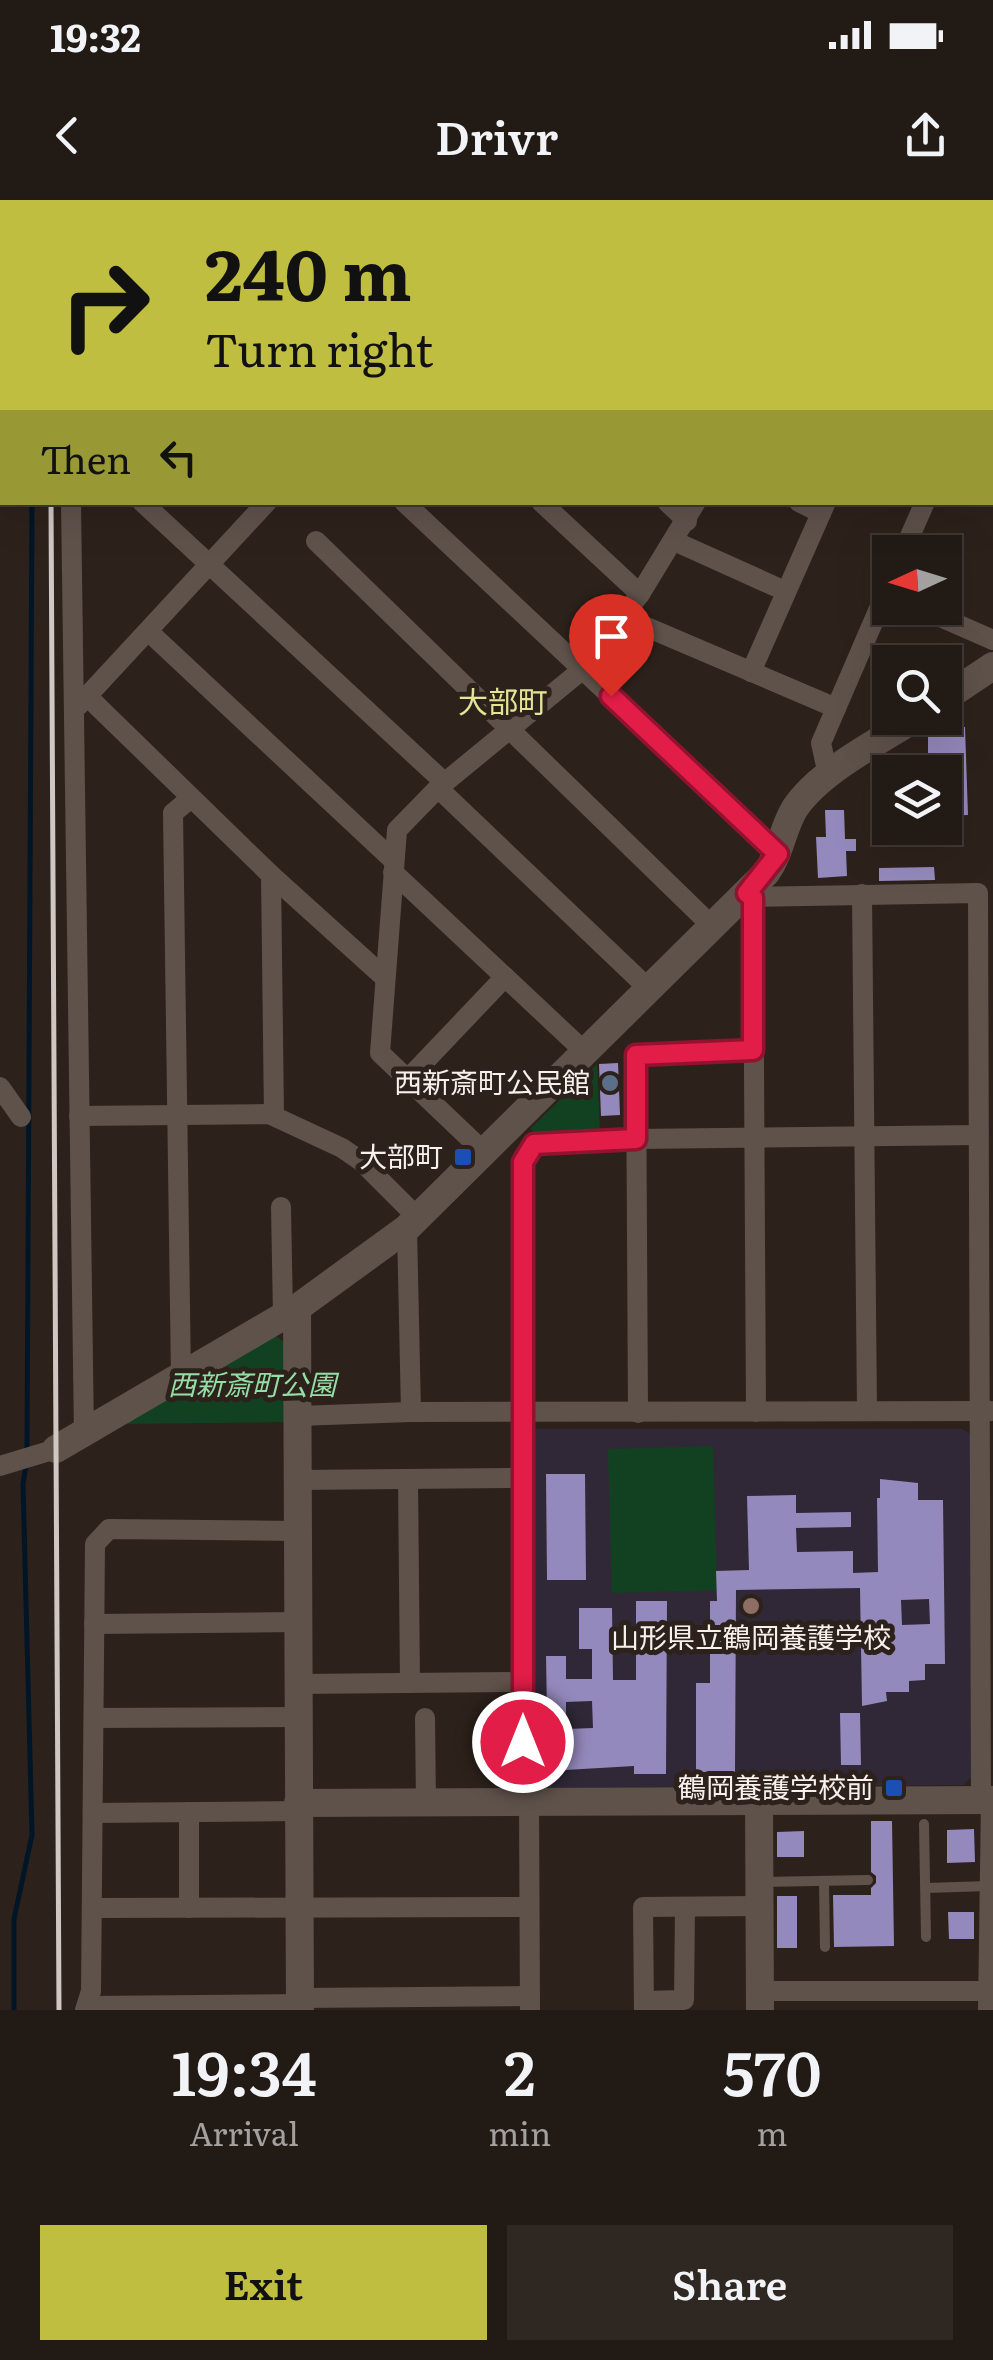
<!DOCTYPE html>
<html lang="en">
<head>
<meta charset="utf-8">
<style>
	body { margin:0; font-family:Literata,"Noto Sans JP",serif; background:#2e2722; color:#f1f3f6; height:100vh; display:flex; flex-direction:column; font-size:38px; white-space:nowrap }
	* { box-sizing:border-box; margin:0 }
	p { font-size:32px; color:#a2a1a0 }
	.icon { flex:none; width:55px; height:55px; fill:none; stroke:currentColor; stroke-width:2; stroke-linecap:round; stroke-linejoin:round }
	.map { position:relative; height:1810px; overflow:hidden }
	.side { display:flex; flex-direction:column; background:#221a14; flex:1 }
	.side>* { flex:none }
	.top-card { position:absolute; left:0px; top:0px; width:995px; height:305px; box-shadow:0 10px 40px #0002,0 0 0 2px #3f3834; background:#bfbe41; color:#111; overflow:hidden }
	.needle { width:65px; rotate:266deg }
	.tools { position:absolute; left:872px; top:335px; display:grid; gap:20px }
	.tools a { display:grid; place-items:center; width:90px; height:90px; border-radius:0px; background:#221a14; box-shadow:0 10px 40px #0002,0 0 0 2px #3f3834; font-size:50px }
	.pin { position:absolute; display:grid; place-items:center; width:85px; height:85px; color:#fff; margin:-102px -42px; border-radius:50% 50% 50% 0; rotate:-45deg; box-shadow:0 0 10px #0007 }
	.pin .icon { rotate:45deg }
	.me { position:absolute; width:110px; margin:-55px; rotate:0deg; stroke-linejoin:round; filter:drop-shadow(0 0 8px #0008) }
	.turn { display:flex; align-items:center; gap:35px; height:210px; padding:0 40px; font-size:45px }
	.turn .icon { width:130px; height:130px; stroke-width:2.5 }
	.turn b { display:block; font-size:70px; line-height:85px }
	.then { display:flex; align-items:center; height:95px; padding:0 40px; background:#0003; gap:20px; font-size:38px }
	.eta { display:flex; justify-content:space-evenly; align-items:center; height:170px; text-align:center }
	.eta b { font-size:60px; font-weight:600; line-height:70px }
	.primary-button { display:flex; gap:20px; margin-top:auto; padding:20px 40px }
	.primary-button a { flex:1; height:115px; border-radius:0px; background:#bfbe41; color:#111; font-size:40px; font-weight:600; line-height:115px; text-align:center }
	.primary-button a+a { background:#2e2722; color:#f1f3f6 }
	.status { display:flex; justify-content:space-between; align-items:center; height:70px; padding:0 50px; background:#221a14; direction:ltr }
	.status svg { height:28px; fill:currentColor }
	header { display:flex; justify-content:space-between; align-items:center; height:130px; padding:0 40px; background:#221a14; font-size:45px; font-weight:600 }
	.map>svg:first-child { display:block }
</style>
</head>
<body>
<div class="status"><b>19:32</b><svg viewBox="0 0 49 12"><path d="M0 12V9h3v3zM5 12V6h3v6zM10 12V3h3v9zM15 12V0h3v12zM26 1h20v11H26zM47 4h2v5h-2z"/></svg></div>
<header><svg class="icon" aria-label="back" viewBox="0 0 24 24"><path d="M15 5l-7 7 7 7"/></svg>Drivr<svg class="icon" aria-label="share" viewBox="0 0 24 24"><path d="M12 15V3M7 8l5-5 5 5M5 13v7h14v-7"/></svg></header>
<div class="map">
<svg width="993" height="1810" viewBox="0 0 993 1810">
	<rect width="100%" height="100%" fill="#2d221b"/>
	<!-- education -->
	<polygon fill="#302837" points="536,1229 962,1229 971,1234 972,1576 964,1585 539,1588 530,1580 531,1236"/>
	<!-- green -->
	<g fill="#124121">
		<polygon points="597,864 600,932 540,936 530,929"/>
		<polygon points="272,1133 286,1144 289,1222 117,1224"/>
		<polygon points="713,1246 717,1390 612,1393 608,1249"/>
	</g>
	<g fill="none" stroke-linecap="round" stroke-linejoin="round">
		<!-- stream -->
		<g stroke="#001627" stroke-width="5">
			<polyline points="31,0 31,2"/>
			<polyline points="27,1249 32,302"/>
			<polyline points="14,1810 14,1719 32,1635 23,1284 26,1265"/>
		</g>
	</g>
	<!-- building -->
	<g fill="#9489bc" fill-rule="evenodd">
		<polygon points="965,527 968,615 945,616 945,572 904,572 903,555 928,554 928,533 939,533 939,528"/>
		<polygon points="825,610 844,610 845,639 856,639 856,651 846,651 847,676 818,678 816,637 826,637"/>
		<polygon points="934,667 935,680 879,681 879,668"/>
		<polygon points="618,863 620,915 601,916 599,864"/>
		<polygon points="546,1274 585,1274 586,1380 547,1380"/>
		<path d="M880,1279l38,4v17h25l2,164h-20v16l-16,1v11h-23l1,9 -25,5 -2,-118 -124,2 -1,182h-39v-89h14v-82h7l-1,-30 33,-1 -2,-74 49,-1v18l55,-1v15l-55,1 1,24 56,-1v22l25,-1 -1,-74h3zM929,1399l1,25 -28,1 -1,-25z"/>
		<path d="M636,1401h31l-1,173h-32v-8l-86,5 -2,-115h20v23h26v-30h-13v-41h33l1,72h23zM592,1501l1,27 -27,1v-27z"/>
		<polygon points="840,1513 860,1513 861,1565 841,1565"/>
		<polygon points="871,1621 892,1621 894,1746 834,1747 833,1695 871,1695 871,1688 876,1683 876,1676 871,1672"/>
		<polygon points="974,1629 975,1662 947,1663 947,1630"/>
		<polygon points="804,1631 804,1657 777,1657 777,1632"/>
		<rect x="777" y="1696" width="20" height="52"/>
		<polygon points="948,1712 974,1712 974,1739 949,1739"/>
	</g>
	<g fill="none" stroke-linecap="round" stroke-linejoin="round">
		<!-- lane -->
		<g stroke="#5f524b" stroke-width="10">
			<polyline points="924,1624 926,1737"/>
			<polyline points="824,1681 825,1747"/>
			<polyline points="760,1682 868,1680"/>
			<polyline points="926,1688 989,1686"/>
		</g>
		<!-- street -->
		<g stroke="#5f524b" stroke-width="20">
			<polyline points="211,0 214,2"/>
			<polyline points="347,0 350,2"/>
			<polyline points="500,0 502,2"/>
			<polyline points="601,0 604,2"/>
			<polyline points="697,0 700,2"/>
			<polyline points="896,0 902,2"/>
			<polyline points="76,2 79,0"/>
			<polyline points="412,2 414,0"/>
			<polyline points="546,2 548,0"/>
			<polyline points="803,2 805,0"/>
			<polyline points="992,42 993,42"/>
			<polyline points="992,143 993,141"/>
			<polyline points="992,259 993,259"/>
			<polyline points="71,302 84,1235"/>
			<polyline points="142,302 445,583"/>
			<polyline points="404,302 778,653"/>
			<polyline points="541,302 640,394"/>
			<polyline points="667,302 687,321"/>
			<polyline points="799,302 821,313"/>
			<polyline points="316,341 713,727"/>
			<polyline points="674,341 785,391"/>
			<polyline points="903,352 925,302"/>
			<polyline points="920,408 993,440"/>
			<polyline points="623,417 836,508"/>
			<polyline points="148,431 394,661"/>
			<polyline points="751,472 826,302"/>
			<polyline points="87,496 271,675 384,777"/>
			<polyline points="78,506 267,302"/>
			<polyline points="828,575 821,543 890,383"/>
			<polyline points="438,588 650,790"/>
			<polyline points="393,672 585,852"/>
			<polyline points="271,675 274,916"/>
			<polyline points="747,693 753,697 756,1212"/>
			<polyline points="862,694 867,1210"/>
			<polyline points="753,697 978,693 981,1600"/>
			<polyline points="407,880 505,777"/>
			<polyline points="0,887 21,917"/>
			<polyline points="79,916 269,914 342,948 361,961 418,1018"/>
			<polyline points="484,952 380,853 397,630 438,588 583,469 640,394 696,302"/>
			<polyline points="281,1007 283,1116"/>
			<polyline points="407,1028 411,1212"/>
			<polyline points="181,1178 173,613 191,598"/>
			<polyline points="638,1213 636,855 753,850"/>
			<polyline points="298,1216 411,1212 991,1211"/>
			<polyline points="0,1266 56,1249"/>
			<polyline points="408,1279 410,1483"/>
			<polyline points="297,1280 521,1278"/>
			<polyline points="94,1424 297,1422"/>
			<polyline points="297,1484 523,1482"/>
			<polyline points="94,1518 298,1517"/>
			<polyline points="425,1518 426,1603"/>
			<polyline points="523,1602 523,961 534,944 636,939 978,935"/>
			<polyline points="529,1602 530,1810"/>
			<polyline points="189,1612 189,1708"/>
			<polyline points="93,1613 298,1611"/>
			<polyline points="92,1708 529,1707"/>
			<polyline points="760,1791 993,1791"/>
			<polyline points="300,1798 530,1796"/>
			<polyline points="644,1801 684,1800 685,1707"/>
			<polyline points="87,1806 300,1804"/>
			<polyline points="85,1810 91,1791 95,1344 109,1329 296,1331"/>
			<polyline points="644,1810 643,1707 759,1706"/>
			<polyline points="988,1810 991,1600"/>
		</g>
		<!-- secondary -->
		<g stroke="#5f524b" stroke-width="28">
			<polyline points="945,498 993,466"/>
			<polyline points="297,1108 300,1810"/>
			<path d="M56,1249l241,-141 110,-80 359,-355c15,-20 16,-44 29,-65 25,-37 83,-66 121,-90"/>
			<polyline points="759,1601 760,1810"/>
			<polyline points="298,1603 993,1600"/>
		</g>
		<!-- rail -->
		<g stroke="#d0c7c3" stroke-width="5">
			<polyline points="50,0 50,2"/>
			<polyline points="51,302 59,1810"/>
		</g>
	</g>
	<g fill="none" stroke-linecap="round" stroke-linejoin="round">
		<defs>
			<polyline id="route" points="523,1542 523,962 534,944 636,939 636,855 753,850 753,698 747,693 778,654 611,496"/>
		</defs>
		<!-- route casing -->
		<use href="#route" stroke="#92132f" stroke-width="25"/>
		<!-- route -->
		<use href="#route" stroke="#e11d48" stroke-width="18"/>
	</g>
	<!-- markers -->
	<circle fill="#5c6f8a" stroke="#2d221b" stroke-width="4" cx="610" cy="883" r="10"/>
	<g fill="#1a4fb4" stroke="#2d221b" stroke-width="4">
		<rect x="453" y="947" width="20" height="20" rx="5"/>
		<rect x="884" y="1578" width="20" height="20" rx="5"/>
	</g>
	<circle fill="#8d6e63" stroke="#2d221b" stroke-width="4" cx="751" cy="1406" r="10"/>
	<g text-anchor="middle" stroke-width="10" stroke-linejoin="round" paint-order="stroke">
		<!-- poi labels -->
		<g font-size="28" fill="#f8f0ec" stroke="#2d221b" text-anchor="end">
			<text x="590" y="893">西新斎町公民館</text>
			<text x="443" y="967">大部町</text>
			<text x="751" y="1448" text-anchor="middle">山形県立鶴岡養護学校</text>
			<text x="874" y="1598">鶴岡養護学校前</text>
		</g>
		<!-- park labels -->
		<g font-size="28" font-style="italic" fill="#94dda5" stroke="#2d221b">
			<text x="252" y="1195">西新斎町公園</text>
		</g>
		<!-- neighbourhood labels -->
		<g font-size="30" fill="#e3e495" stroke="#2d221b">
			<text x="503" y="513">大部町</text>
		</g>
	</g>
</svg>
<div class="tools">
<a><svg class="needle" viewBox="-14 -14 28 28"><path d="M0-13l5 13h-10z" fill="#e53935"/><path d="M0 13l5-13h-10z" fill="#a2a1a0"/></svg></a>
<a><svg class="icon" aria-label="search" viewBox="0 0 24 24"><circle cx="10" cy="10" r="6"/><path d="M15 15l6 6"/></svg></a>
<a><svg class="icon" aria-label="layers" viewBox="0 0 24 24"><path d="M12 4l9 5-9 5-9-5zM3 14l9 5 9-5"/></svg></a>
</div>
<div class="pin" style="left:611px;top:496px;background:#d93025"><svg class="icon" aria-label="arrive" viewBox="0 0 24 24"><path d="M6 21V4h12l-3 4 3 4H6"/></svg></div>
<svg class="me" style="left:523px;top:1542px" viewBox="-20 -20 40 40"><circle r="17" fill="#e11d48" stroke="#fff" stroke-width="3"/><path d="M0-11L8 9 0 5-8 9z" fill="#fff"/></svg>
<div class="top-card">
<div class="turn"><svg class="icon" aria-label="right" viewBox="0 0 24 24"><path d="M7 20v-9h11M14 6l5 5-5 5"/></svg><div><b>240 m</b>Turn right</div></div>
<div class="then">Then<svg class="icon" aria-label="left" viewBox="0 0 24 24"><path d="M17 20v-9H6M10 6l-5 5 5 5"/></svg></div>
</div>
</div>
<section class="side">
<div class="eta">
<div><b>19:34</b><p>Arrival</p></div>
<div><b>2</b><p>min</p></div>
<div><b>570</b><p>m</p></div>
</div>
<div class="primary-button"><a>Exit</a><a>Share</a></div>
</section>
</body>
</html>
